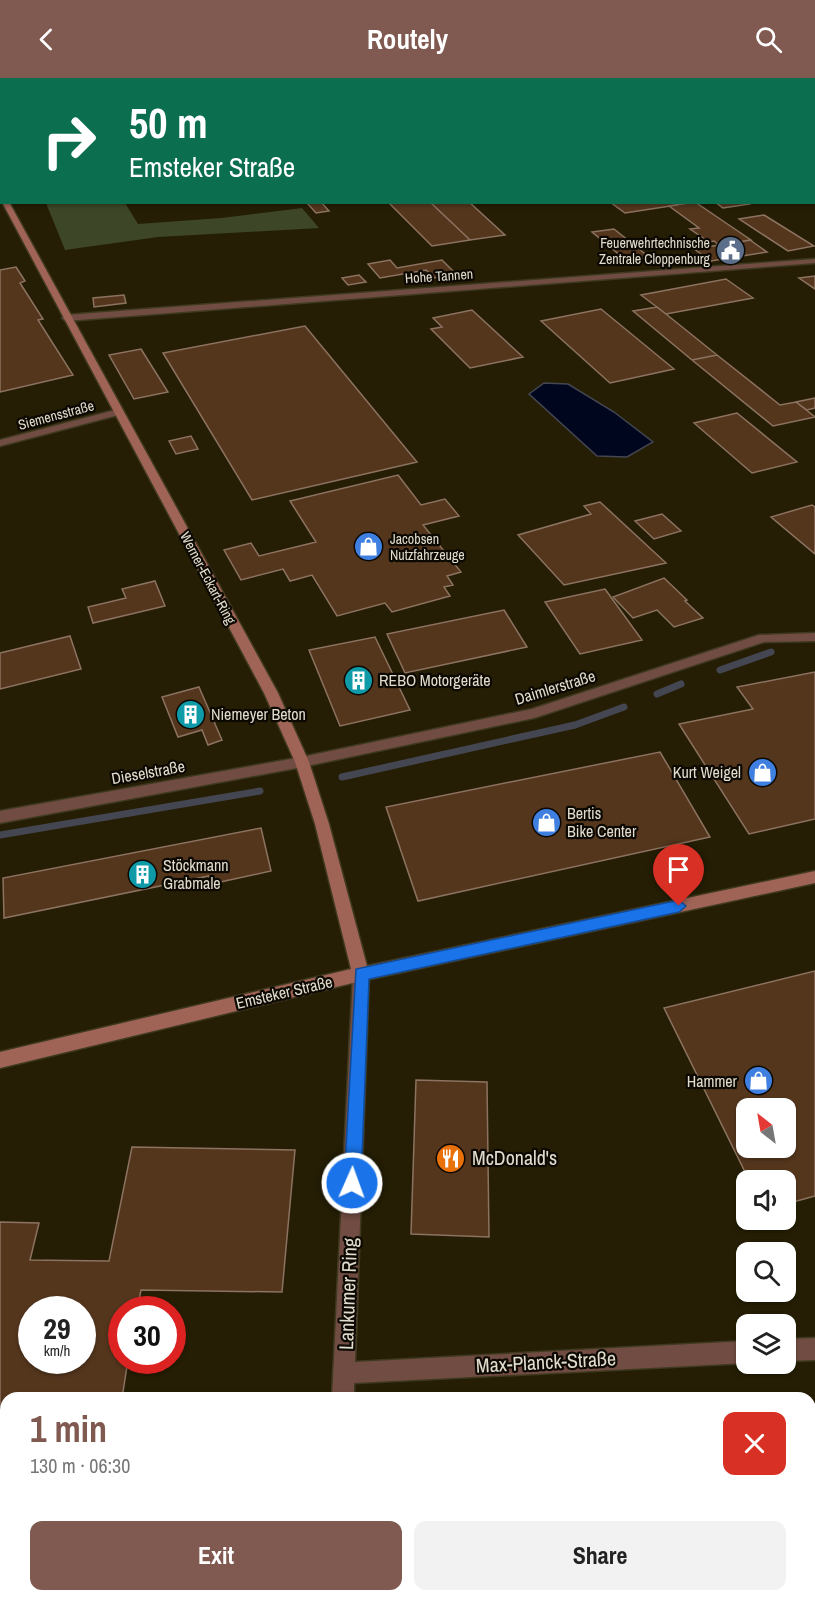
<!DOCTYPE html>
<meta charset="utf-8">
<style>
body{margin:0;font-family:"Archivo Narrow",sans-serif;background:#f2f2f2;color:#222;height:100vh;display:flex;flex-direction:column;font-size:22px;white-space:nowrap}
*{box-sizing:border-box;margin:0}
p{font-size:20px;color:#767676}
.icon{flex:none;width:33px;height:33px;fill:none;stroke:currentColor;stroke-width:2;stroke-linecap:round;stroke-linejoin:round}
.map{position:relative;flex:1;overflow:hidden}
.details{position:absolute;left:0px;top:1314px;width:816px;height:210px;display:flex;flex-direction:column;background:#fff;border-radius:18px 18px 0 0;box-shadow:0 2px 4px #0004}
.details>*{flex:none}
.banner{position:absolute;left:0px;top:0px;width:816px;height:126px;box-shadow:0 2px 4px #0004;background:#0b6e4f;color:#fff;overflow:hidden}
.needle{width:39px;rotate:329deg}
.fabs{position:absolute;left:736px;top:1020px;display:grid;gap:12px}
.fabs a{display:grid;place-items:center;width:60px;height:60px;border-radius:12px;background:#fff;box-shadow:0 2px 4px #0004;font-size:30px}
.speed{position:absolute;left:18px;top:1218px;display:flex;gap:12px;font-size:30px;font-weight:700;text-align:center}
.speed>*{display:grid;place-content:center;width:78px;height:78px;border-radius:50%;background:#fff;box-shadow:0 2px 4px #0004;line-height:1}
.speed small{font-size:15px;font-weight:400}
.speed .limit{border:9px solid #d22;background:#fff;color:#111}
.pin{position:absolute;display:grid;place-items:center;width:51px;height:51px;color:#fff;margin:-62px -26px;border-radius:50% 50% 50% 0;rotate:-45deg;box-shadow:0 0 6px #0007}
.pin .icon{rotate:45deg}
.me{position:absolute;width:66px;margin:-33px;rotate:2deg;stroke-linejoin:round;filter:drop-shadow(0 0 4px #0008)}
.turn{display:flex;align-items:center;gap:21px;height:126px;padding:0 30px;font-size:27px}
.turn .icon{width:78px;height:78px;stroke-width:2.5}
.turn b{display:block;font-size:42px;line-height:51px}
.round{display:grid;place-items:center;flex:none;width:63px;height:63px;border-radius:12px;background:#f2f2f2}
.headline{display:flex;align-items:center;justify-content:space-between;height:102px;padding:0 30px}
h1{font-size:36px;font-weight:700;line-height:45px;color:#805a51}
.primary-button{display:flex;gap:12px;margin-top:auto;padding:12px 30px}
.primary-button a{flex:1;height:69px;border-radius:12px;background:#805a51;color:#fff;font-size:24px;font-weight:700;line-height:69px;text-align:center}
.primary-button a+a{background:#f2f2f2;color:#222}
header{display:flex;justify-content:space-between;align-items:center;height:78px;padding:0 30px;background:#805a51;color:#fff;font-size:27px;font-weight:700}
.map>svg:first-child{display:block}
.green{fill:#3d4626}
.water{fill:#00061d;stroke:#444652;stroke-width:1.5}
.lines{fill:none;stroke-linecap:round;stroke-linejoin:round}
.stream{stroke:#444652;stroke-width:7}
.building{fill:#54361d;stroke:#8c7260;stroke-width:1.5;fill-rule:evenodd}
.street-casing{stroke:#3f3920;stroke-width:3}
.secondary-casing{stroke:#3f3920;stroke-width:3}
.street{fill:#714c42;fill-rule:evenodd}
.secondary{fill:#9f6455;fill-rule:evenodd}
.route{fill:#1a73e8;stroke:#114b97;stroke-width:1.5}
.labels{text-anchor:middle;stroke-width:4.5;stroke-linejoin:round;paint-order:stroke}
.far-poi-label{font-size:14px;fill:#e1dccd;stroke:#0c0802;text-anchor:end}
.far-street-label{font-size:14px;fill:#e1dccd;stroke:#0c0802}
.poi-label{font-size:16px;fill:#e1dccd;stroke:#0c0802;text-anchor:start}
.street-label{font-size:16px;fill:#e1dccd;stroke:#0c0802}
.near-poi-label{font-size:20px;fill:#e1dccd;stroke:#0c0802;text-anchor:start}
.near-street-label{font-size:20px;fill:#e1dccd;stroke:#0c0802}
</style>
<header><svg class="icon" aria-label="back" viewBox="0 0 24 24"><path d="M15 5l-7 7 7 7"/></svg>Routely<svg class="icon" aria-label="search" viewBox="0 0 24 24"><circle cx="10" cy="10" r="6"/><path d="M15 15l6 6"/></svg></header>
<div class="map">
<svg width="815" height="1524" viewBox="0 0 815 1524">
<rect width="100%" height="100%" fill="#251e04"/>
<path class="green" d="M46,125H125L138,146L221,140L302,130L319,150L158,159L65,172Z"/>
<path class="water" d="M544,305L568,306L614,334L653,364L627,379L597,378L529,316Z"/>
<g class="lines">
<path class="stream" d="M720,592L771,574
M657,616L681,606
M342,699L575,647L624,629
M0,757L260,713"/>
</g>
<path class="building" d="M377,0L379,2H291L354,0Z
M321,124L329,133L316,135L307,125Z
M388,124H430L470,162L432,168Z
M430,124H469L505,157L470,162Z
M610,124H673L677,127L625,135Z
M695,124L751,162L719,167L714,163L709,164L690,151L699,150L669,128Z
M715,124H749L750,126L723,130Z
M764,137L814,168L788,173L739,141Z
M614,151L649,179L627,183L592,154Z
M750,162L767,174L711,183L694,171Z
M390,182L397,190L442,182L456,196L434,200L426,192L380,200L368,186Z
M16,189L25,203L20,205L43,241L38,242L73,297L0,314V192Z
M359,197L366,204L348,207L342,200Z
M815,198V211L799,200Z
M726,201L753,220L666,236L641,217Z
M124,217L126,225L94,229L93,220Z
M657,229L666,236L717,277L692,282L633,233Z
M601,231L674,291L610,305L541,243Z
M472,232L523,279L470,290L431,251L442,249L433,240Z
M305,248L417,384L252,422L163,275Z
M141,271L168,314L134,321L109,277Z
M717,277L780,327L796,324L815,339L773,348L692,282Z
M815,320V330L807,332L796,324Z
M737,335L797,384L752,395L694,345Z
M191,358L198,371L176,376L169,363Z
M398,397L421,427L445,421L459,438L423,447L461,494L447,498L453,507L444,509L450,518L392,534L385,525L337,538L312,497L290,503L283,491L241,502L224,472L251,465L259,478L316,464L290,423Z
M600,424L666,485L564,507L518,457L591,436L584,428Z
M812,427L815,429V476L771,439Z
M662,436L681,453L654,461L635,443Z
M664,500L687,522L685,523L703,540L674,549L657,532L633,540L613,519Z
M155,503L165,528L93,545L88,529L126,520L122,511Z
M605,511L642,562L580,576L545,524Z
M504,532L527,569L405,595L387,556Z
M70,558L81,591L0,611V575Z
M375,559L410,632L340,648L309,572Z
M815,594V741L749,756L679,646L753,631L737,609Z
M199,609L222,662L208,667L202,652L178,659L162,619Z
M660,674L710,759L418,823L386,729Z
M261,750L271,793L211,806L209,798L4,840L3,800Z
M815,893V1118L786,1126V1102H749L664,930ZM747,1030H786V1070H747Z
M416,1002L487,1004L489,1159L411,1156Z
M132,1069L295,1072L282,1214L141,1212L137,1232H122V1282H128L122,1320H6V1437H0V1144L39,1145L30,1182L109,1183ZM32,1232H82V1282H32Z"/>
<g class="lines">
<defs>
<path id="street" d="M815,181V185L66,243L62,240L66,237Z
M119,331L122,332V336L0,368V362Z
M815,555V563L764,564L534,640L302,689L0,745V733L302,679L532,631L759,557Z
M361,889L367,891L369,896L355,1284L747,1263V1285L354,1305V1320H332L353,896L355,891Z
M815,1260V1282L786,1283V1261Z
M316,1518H340V1524H316Z"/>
<path id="secondary" d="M55,0H118L44,2Z
M0,1L3,2L2,5H0Z
M2,124H9L278,615L309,684L329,746L367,888L815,793V805L361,903L0,990V974L351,891L315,746L295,684L264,615Z"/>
</defs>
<use href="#street" class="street-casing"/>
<use href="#secondary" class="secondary-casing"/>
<use href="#street" class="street"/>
<use href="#secondary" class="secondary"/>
</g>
<path class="route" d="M679,822L686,828L679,834L369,901L361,1105L359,1111L352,1113L346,1111L344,1105L356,891Z"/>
<defs>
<symbol id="civic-disc" viewBox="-11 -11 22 22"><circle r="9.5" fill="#5c6f8a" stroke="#0c0802"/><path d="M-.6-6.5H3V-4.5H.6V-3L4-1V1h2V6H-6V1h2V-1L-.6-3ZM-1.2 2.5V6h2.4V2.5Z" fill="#fff"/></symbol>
<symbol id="shop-disc" viewBox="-11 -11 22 22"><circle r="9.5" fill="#3f7fe0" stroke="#0c0802"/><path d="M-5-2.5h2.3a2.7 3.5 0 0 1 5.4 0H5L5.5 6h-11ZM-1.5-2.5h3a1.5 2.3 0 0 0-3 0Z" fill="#fff"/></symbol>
<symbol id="building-disc" viewBox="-11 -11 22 22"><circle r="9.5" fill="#0f9aa8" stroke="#0c0802"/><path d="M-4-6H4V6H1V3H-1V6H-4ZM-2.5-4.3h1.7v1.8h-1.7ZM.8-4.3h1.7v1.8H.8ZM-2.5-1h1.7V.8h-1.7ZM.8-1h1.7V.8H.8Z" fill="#fff"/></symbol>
<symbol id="restaurant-disc" viewBox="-11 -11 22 22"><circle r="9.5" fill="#e8710a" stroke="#0c0802"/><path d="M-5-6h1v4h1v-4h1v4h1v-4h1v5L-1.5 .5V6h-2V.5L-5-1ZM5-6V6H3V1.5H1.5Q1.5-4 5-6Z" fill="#fff"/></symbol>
</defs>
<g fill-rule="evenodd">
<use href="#civic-disc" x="714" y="156" width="33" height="33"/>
<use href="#shop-disc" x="352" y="452" width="33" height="33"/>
<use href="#building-disc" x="342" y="586" width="33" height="33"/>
<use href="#building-disc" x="174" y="620" width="33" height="33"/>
<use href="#shop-disc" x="746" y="678" width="33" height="33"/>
<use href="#shop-disc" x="530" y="728" width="33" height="33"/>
<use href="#building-disc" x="126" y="780" width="33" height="33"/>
<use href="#shop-disc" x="742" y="986" width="33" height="33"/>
<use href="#restaurant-disc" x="434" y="1064" width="33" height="33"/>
</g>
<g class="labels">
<g class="far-poi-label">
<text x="710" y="170">Feuerwehrtechnische<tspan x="710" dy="16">Zentrale Cloppenburg</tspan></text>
<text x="390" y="466" text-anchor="start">Jacobsen<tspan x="390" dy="16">Nutzfahrzeuge</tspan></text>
</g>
<g class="far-street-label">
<text transform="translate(439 198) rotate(-4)" y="5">Hohe Tannen</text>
<text transform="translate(56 337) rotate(-15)" y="5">Siemensstraße</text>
<text transform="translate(208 500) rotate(62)" y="5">Werner-Eckart-Ring</text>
</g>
<g class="poi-label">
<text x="379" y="608">REBO Motorgeräte</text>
<text x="211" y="642">Niemeyer Beton</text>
<text x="741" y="700" text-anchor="end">Kurt Weigel</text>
<text x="567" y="741">Bertis<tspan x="567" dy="18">Bike Center</tspan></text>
<text x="163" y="793">Stöckmann<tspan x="163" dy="18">Grabmale</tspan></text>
<text x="737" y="1009" text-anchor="end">Hammer</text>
</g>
<g class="street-label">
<text transform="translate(555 609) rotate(-17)" y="6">Daimlerstraße</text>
<text transform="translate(148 694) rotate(-10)" y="6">Dieselstraße</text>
<text transform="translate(284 914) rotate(-13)" y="6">Emsteker Straße</text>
</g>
<g class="near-poi-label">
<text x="472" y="1087">McDonald's</text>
</g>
<g class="near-street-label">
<text transform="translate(348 1216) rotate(-88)" y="7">Lankumer Ring</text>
<text transform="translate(546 1284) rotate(-3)" y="7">Max-Planck-Straße</text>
</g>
</g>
</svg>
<div class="fabs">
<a><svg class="needle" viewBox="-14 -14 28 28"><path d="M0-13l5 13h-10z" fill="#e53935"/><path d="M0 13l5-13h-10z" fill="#767676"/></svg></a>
<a><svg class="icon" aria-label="sound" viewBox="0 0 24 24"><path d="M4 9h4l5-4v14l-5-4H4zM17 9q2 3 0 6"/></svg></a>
<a><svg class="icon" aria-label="search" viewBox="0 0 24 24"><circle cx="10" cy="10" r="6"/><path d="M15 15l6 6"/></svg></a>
<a><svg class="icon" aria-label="layers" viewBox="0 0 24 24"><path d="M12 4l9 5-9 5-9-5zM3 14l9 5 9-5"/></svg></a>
</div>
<div class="speed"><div>29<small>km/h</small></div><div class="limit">30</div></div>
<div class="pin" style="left:679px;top:828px;background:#d93025"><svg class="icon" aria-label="arrive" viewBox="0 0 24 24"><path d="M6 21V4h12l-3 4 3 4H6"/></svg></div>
<svg class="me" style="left:352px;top:1105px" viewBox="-20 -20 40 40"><circle r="17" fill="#1a73e8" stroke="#fff" stroke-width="3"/><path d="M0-11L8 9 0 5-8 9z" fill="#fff"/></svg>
<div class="banner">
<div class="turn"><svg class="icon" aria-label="right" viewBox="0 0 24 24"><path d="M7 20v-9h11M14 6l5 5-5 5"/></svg><div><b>50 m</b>Emsteker Straße</div></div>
</div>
<section class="details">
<div class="headline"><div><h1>1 min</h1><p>130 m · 06:30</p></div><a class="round" style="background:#d93025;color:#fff"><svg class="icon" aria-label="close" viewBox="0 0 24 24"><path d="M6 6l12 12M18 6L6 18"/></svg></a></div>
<div class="primary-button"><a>Exit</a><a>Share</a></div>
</section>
</div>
